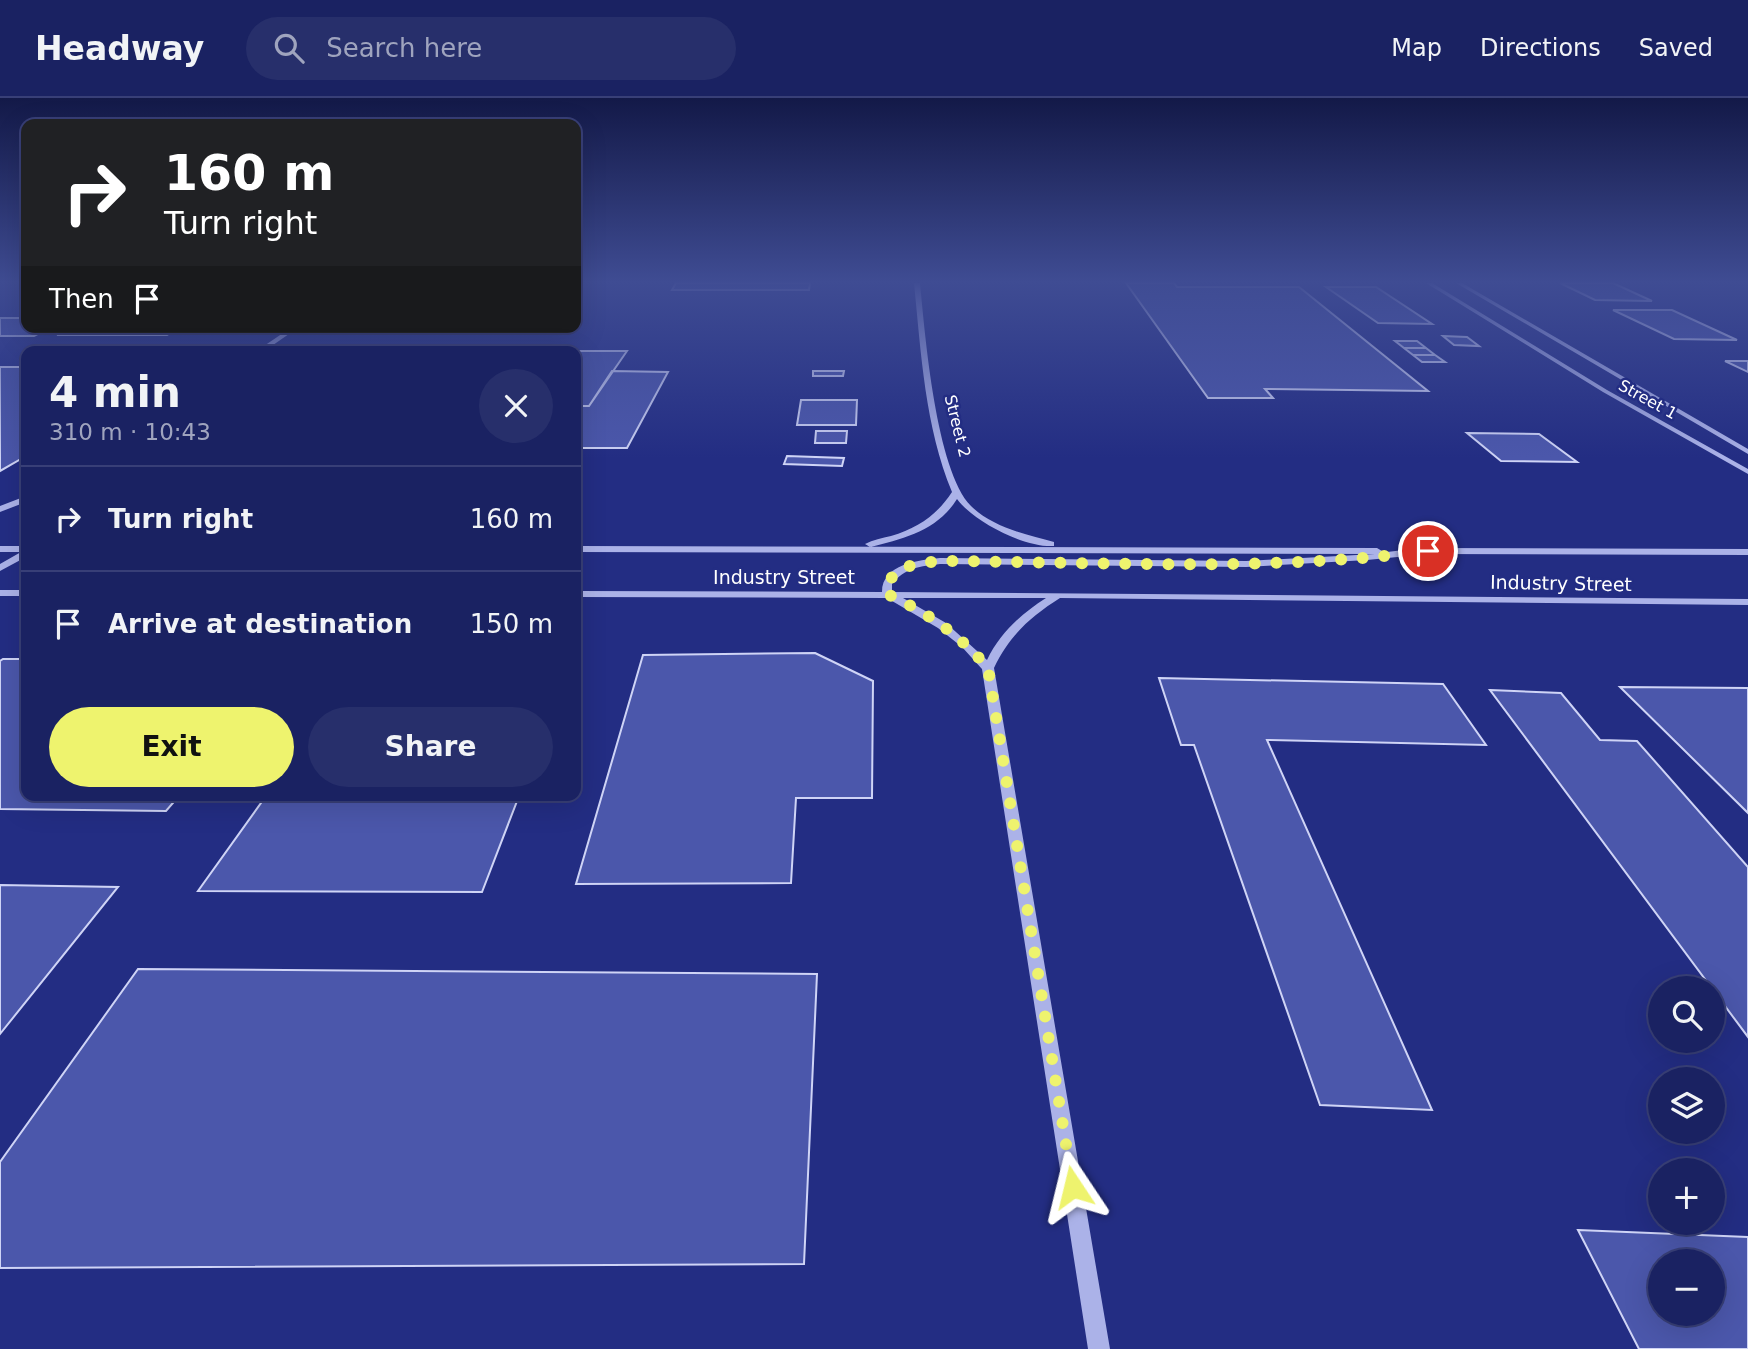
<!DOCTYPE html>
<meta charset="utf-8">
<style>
body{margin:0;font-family:"DejaVu Sans",sans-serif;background:#272f6b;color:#f1f3f6;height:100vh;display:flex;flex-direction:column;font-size:26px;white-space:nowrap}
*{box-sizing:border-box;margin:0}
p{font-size:23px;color:#9fa4be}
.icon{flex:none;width:38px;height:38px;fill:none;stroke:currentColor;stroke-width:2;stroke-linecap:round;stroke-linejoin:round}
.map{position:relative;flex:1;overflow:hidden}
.drawer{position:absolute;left:21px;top:248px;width:560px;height:455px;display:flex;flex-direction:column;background:#1a2262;border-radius:14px;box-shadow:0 7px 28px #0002,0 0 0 2px #383f77}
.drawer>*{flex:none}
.hud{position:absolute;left:21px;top:21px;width:560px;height:214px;border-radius:14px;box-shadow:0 7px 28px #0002,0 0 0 2px #383f77;background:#202124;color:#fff;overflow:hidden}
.controls{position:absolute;left:1648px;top:878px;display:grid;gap:14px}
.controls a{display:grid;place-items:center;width:77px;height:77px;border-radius:50%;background:#1a2262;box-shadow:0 7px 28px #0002,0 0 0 2px #383f77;font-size:35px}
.pin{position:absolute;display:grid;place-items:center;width:60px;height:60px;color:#fff;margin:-30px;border:4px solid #fff;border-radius:50%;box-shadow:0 2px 7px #0007}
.me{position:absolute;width:77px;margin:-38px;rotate:350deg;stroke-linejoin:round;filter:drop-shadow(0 0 5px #0008)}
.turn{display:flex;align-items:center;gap:24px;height:147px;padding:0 28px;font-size:32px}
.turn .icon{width:91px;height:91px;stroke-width:2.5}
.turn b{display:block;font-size:49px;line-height:60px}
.then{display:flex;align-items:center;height:66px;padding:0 28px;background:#0003;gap:14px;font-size:26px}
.round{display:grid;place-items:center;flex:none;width:74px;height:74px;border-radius:37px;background:#272f6b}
.summary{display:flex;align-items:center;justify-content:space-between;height:119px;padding:0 28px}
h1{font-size:42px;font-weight:700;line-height:52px}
.button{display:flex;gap:14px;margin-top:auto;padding:14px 28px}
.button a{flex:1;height:80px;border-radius:42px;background:#eef36e;color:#111;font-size:28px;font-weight:700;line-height:80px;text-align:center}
.button a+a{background:#272f6b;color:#f1f3f6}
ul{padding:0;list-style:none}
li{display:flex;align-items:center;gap:21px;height:105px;padding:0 28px;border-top:2px solid #383f77}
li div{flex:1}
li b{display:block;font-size:26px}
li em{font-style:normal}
header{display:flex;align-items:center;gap:42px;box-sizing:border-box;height:98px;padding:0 35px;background:#1a2262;border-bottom:2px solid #383f77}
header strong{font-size:33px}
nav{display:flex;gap:38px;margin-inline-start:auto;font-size:24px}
.search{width:490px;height:63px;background:#272f6b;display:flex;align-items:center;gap:18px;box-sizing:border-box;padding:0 24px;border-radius:38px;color:#9fa4be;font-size:26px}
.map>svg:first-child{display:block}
.building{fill:#4b57ab;stroke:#cfd4f6;stroke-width:2;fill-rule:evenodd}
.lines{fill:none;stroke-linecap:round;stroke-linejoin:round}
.minor{fill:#abb2e8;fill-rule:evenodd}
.route{stroke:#eef36e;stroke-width:12;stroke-dasharray:0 21.6}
.labels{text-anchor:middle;stroke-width:5;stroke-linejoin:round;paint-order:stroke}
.far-street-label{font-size:16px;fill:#fff;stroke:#232d83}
.street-label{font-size:19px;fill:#fff;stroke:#232d83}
</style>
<header>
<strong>Headway</strong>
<div class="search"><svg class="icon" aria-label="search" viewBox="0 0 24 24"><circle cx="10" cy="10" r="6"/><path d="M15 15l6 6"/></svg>Search here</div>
<nav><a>Map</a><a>Directions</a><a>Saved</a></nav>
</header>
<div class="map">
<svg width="1748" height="1251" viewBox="0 0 1748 1251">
<rect width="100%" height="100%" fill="#232d83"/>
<path class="building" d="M676,185H810L809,192H672Z
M1126,185H1174L1177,189H1299L1428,293L1265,291L1273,300H1208Z
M1560,185H1613L1652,203L1595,202Z
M1326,189H1376L1432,226L1378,225Z
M1613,212H1672L1737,242L1674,241Z
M0,220H26V229H51L34,238H0Z
M73,229H180L167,237H57Z
M1443,238L1467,239L1479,248L1454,247Z
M1395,243H1417L1426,250H1404Z
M1404,250H1426L1435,257H1413Z
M627,253L589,308H576V253Z
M1413,257H1435L1445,264H1422Z
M1725,263H1748V274Z
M0,269H26V358L0,373Z
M612,273L668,274L627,350H576V308H589Z
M813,273H844L843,278H813Z
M801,302H857L856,327H797Z
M816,333H847L846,345H815Z
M1467,335L1539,336L1577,364L1501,363Z
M787,358L844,360L842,368L784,366Z
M815,555L873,583L872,700H796L791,785L576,786L643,557Z
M3,561H26V698H179L166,713L0,711V563Z
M1159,580L1443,586L1486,647L1267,642L1432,1012L1320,1007L1194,647H1181Z
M1620,589L1748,590V715Z
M1490,592L1561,595L1600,642L1637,643L1748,769V939Z
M266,698H519L482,794L198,793Z
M0,787L118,789L0,936Z
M138,871L817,876L804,1166L0,1170V1064Z
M1578,1132L1748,1139V1251H1639ZM1661,1164H1713V1216H1661Z"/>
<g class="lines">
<path class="minor" d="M914,185H920C925,237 936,372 971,408C992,429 1027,437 1054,444V448C1025,450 974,424 957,401C938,432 904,441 870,449L865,446C873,442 882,440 891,438C918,430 937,417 952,394C925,329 921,255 914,185Z
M1426,185H1432L1607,292L1748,371V376L1603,294Z
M1456,185H1462L1748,351V356Z
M292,229H299L263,254H255Z
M26,398V404L0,414V408Z
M0,448H26V459L0,473V466L21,454H0Z
M576,448L1377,450L1382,453L1379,455L1420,450L1748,451V457L1428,456L1367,462L1246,469L940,466C921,468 904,470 892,486V494L1748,501V507L1060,500C1030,519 1009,538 994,570L1110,1251H1088L982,571L962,549L938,530L887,500L576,499V493L882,494C882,466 919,462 940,460L1246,463L1375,456L576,454ZM903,500H1046C1021,516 1000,535 987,562L946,525Z
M0,492H26V498H0Z"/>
</g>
<linearGradient id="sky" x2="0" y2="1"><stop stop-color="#131948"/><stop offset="0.51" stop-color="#3f4c93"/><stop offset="1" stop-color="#3f4c93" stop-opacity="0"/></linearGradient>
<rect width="1748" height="360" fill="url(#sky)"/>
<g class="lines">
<path class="route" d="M1073,1089L988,570C959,536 928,515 887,496C887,467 917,466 940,463C1102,464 1267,474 1428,453"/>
</g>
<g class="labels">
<g class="far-street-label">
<text transform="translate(1648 301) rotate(29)" y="6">Street 1</text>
<text transform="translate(958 328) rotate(76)" y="6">Street 2</text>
</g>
<g class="street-label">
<text x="784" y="486">Industry Street</text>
<text transform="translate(1561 485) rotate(1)" y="7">Industry Street</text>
</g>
</g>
</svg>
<div class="controls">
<a><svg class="icon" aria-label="search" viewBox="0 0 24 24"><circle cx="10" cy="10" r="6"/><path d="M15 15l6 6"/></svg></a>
<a><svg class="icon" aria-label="layers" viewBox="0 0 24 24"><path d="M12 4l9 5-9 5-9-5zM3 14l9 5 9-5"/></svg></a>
<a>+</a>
<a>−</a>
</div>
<div class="pin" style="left:1428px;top:453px;background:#d93025"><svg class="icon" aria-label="arrive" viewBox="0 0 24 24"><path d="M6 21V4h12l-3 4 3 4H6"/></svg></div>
<svg class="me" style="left:1073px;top:1089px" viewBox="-20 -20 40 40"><path d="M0-17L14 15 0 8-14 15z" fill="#eef36e" stroke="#fff" stroke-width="4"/></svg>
<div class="hud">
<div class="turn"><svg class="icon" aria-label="right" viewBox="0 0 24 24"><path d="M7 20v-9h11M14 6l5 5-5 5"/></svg><div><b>160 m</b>Turn right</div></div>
<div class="then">Then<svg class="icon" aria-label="arrive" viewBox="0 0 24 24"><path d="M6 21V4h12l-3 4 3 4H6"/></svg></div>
</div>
<section class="drawer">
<div class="summary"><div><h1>4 min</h1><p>310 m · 10:43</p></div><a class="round"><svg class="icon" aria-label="close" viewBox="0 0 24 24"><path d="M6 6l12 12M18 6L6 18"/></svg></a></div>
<ul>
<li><svg class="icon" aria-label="right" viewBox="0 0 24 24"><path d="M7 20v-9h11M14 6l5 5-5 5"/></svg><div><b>Turn right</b></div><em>160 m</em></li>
<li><svg class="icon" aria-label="arrive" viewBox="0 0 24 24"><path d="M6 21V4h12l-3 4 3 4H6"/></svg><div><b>Arrive at destination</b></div><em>150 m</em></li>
</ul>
<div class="button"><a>Exit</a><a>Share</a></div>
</section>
</div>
